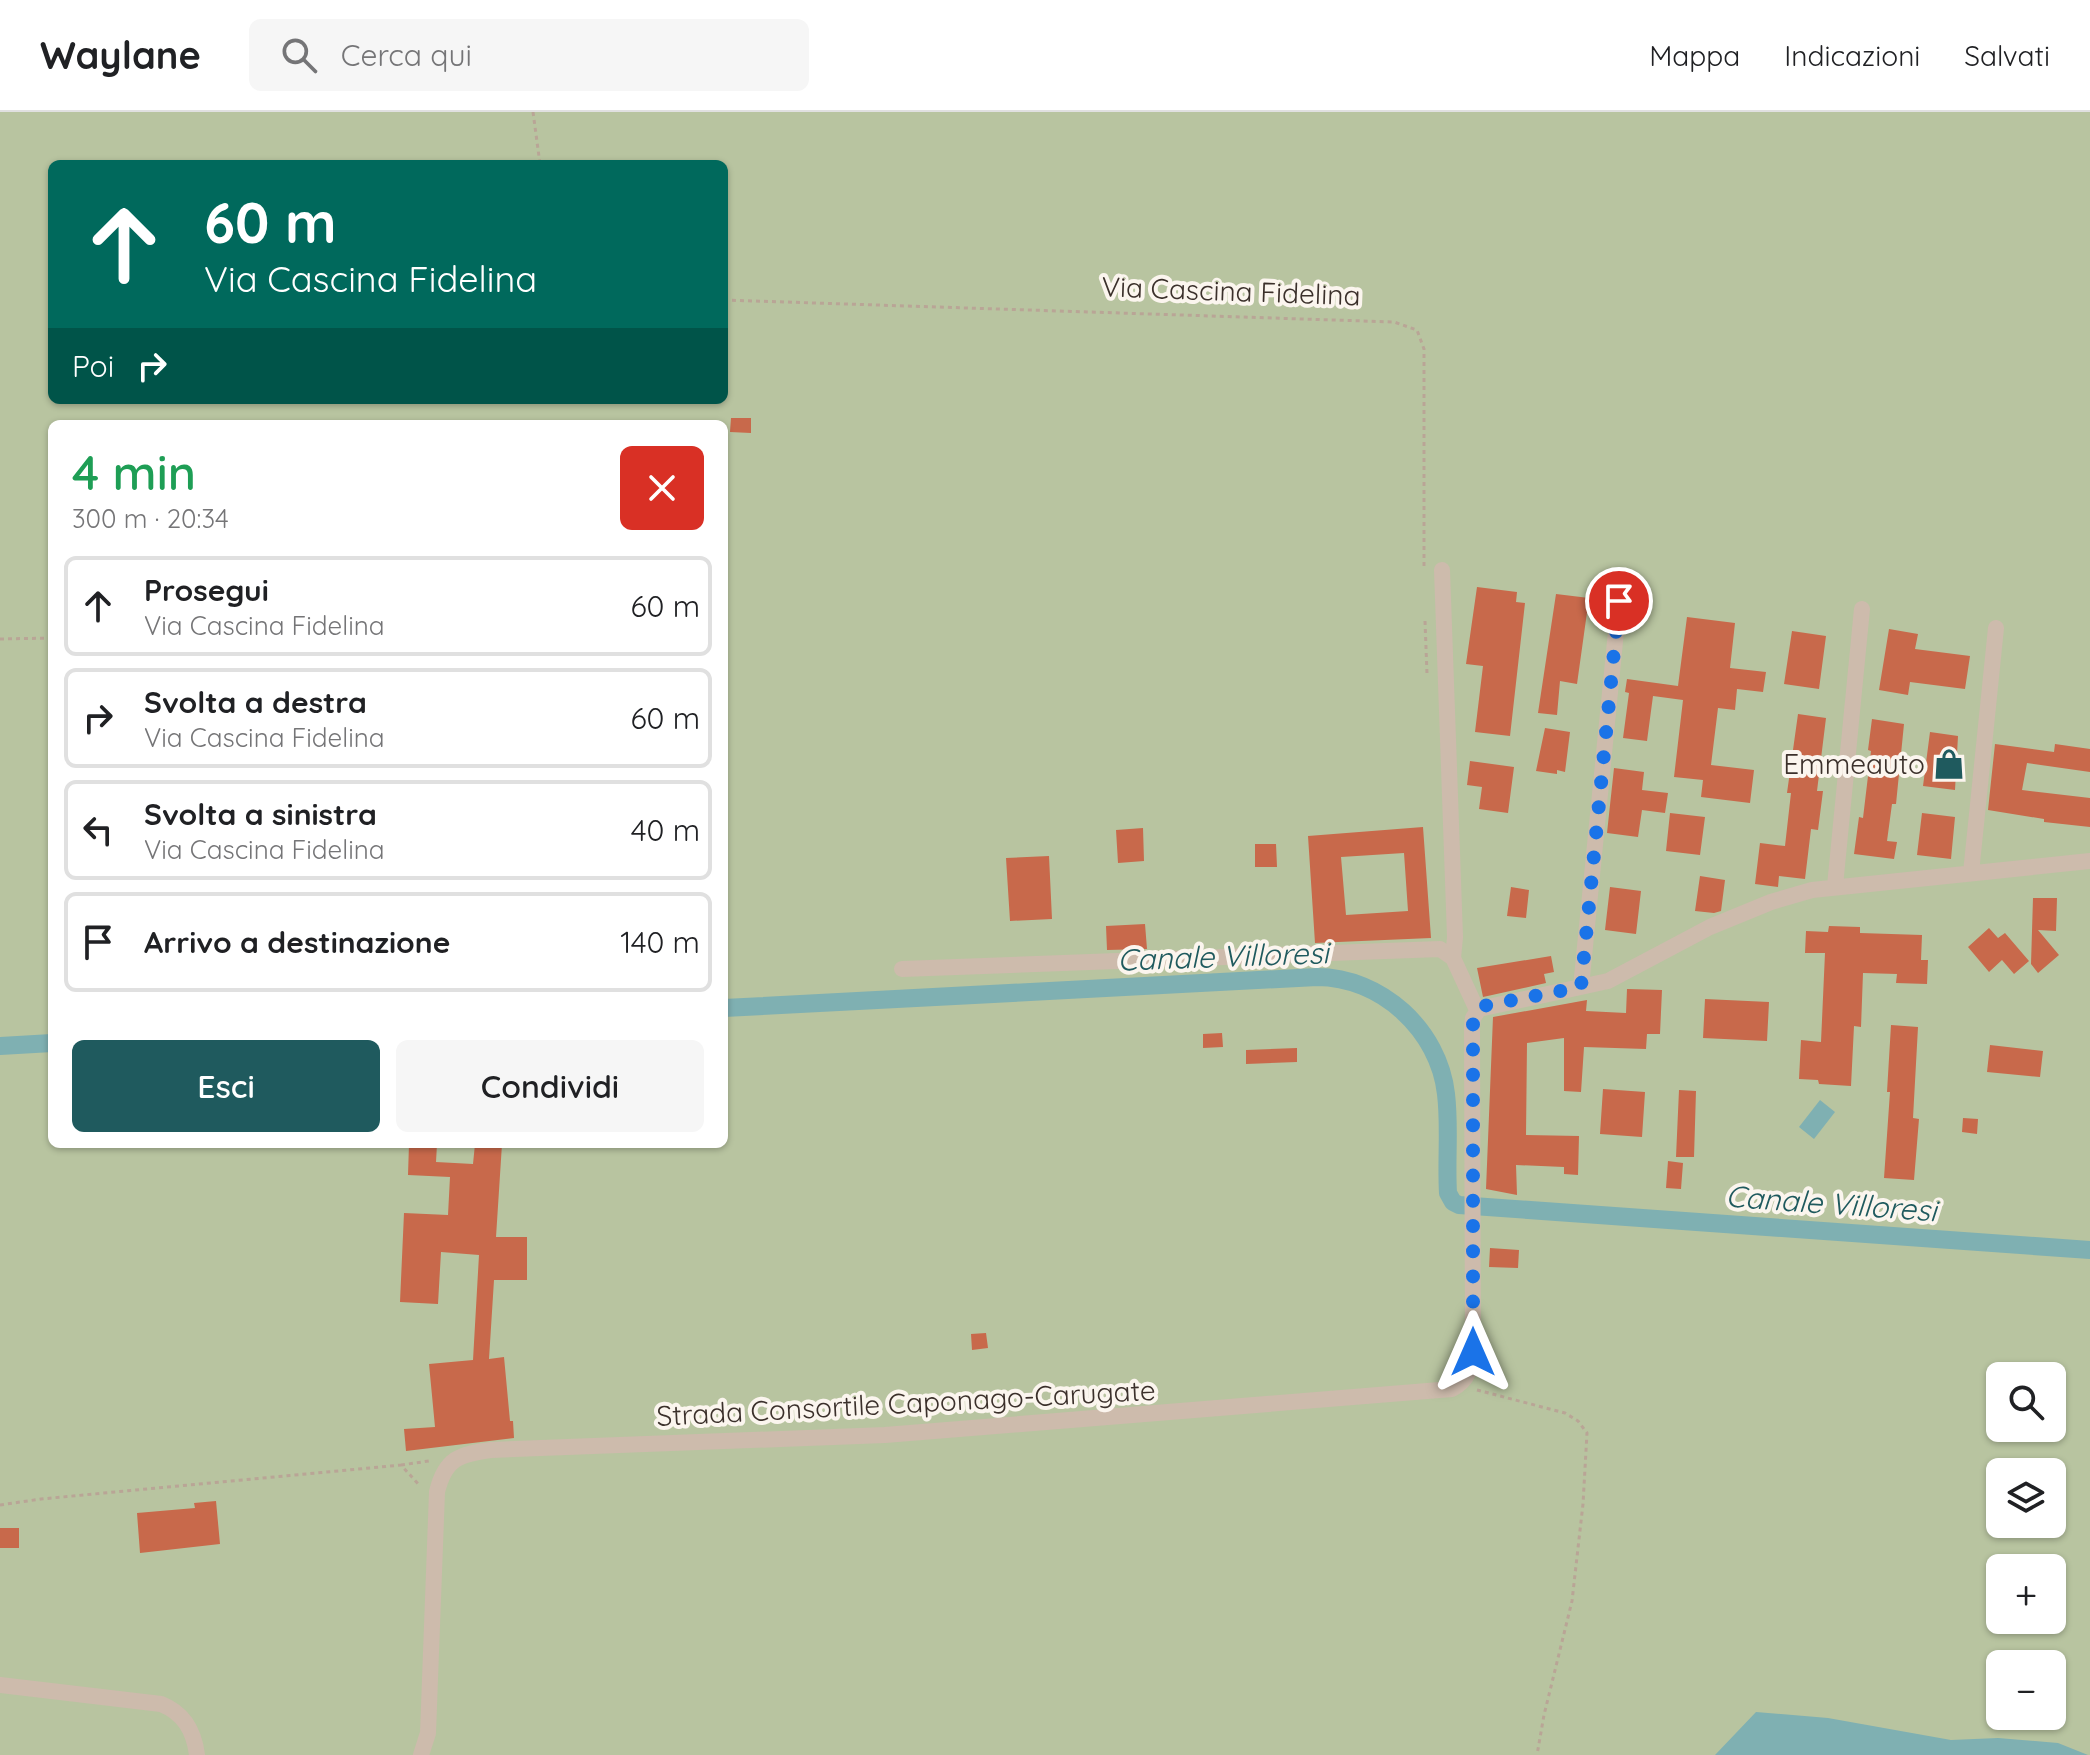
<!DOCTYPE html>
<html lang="it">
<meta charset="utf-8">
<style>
body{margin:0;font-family:Quicksand,sans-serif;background:#f6f6f6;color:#202124;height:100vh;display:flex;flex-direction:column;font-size:30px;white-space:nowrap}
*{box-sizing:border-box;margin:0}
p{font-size:26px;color:#757577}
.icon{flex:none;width:44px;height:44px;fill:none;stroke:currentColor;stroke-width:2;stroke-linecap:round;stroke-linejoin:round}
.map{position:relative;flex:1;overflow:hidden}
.side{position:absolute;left:48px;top:308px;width:680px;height:728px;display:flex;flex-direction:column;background:#fff;border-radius:12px;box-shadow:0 2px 6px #0004}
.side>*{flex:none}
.guide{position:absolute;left:48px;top:48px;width:680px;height:244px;border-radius:12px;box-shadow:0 2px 6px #0004;background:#00695c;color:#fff;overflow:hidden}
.fabs{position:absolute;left:1986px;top:1250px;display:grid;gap:16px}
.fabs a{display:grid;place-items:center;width:80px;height:80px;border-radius:12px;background:#fff;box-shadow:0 2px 6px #0004;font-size:40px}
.pin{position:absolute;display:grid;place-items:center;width:68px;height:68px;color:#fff;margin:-34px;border:4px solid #fff;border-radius:50%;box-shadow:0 2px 8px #0007}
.me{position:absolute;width:88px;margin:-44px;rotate:0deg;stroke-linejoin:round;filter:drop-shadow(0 0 6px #0008)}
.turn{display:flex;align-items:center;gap:28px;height:168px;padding:0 24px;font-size:36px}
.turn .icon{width:104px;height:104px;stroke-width:2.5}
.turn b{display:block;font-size:56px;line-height:68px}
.then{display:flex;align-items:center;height:76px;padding:0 24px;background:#0003;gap:16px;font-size:30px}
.round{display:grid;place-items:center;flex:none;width:84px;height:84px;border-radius:12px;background:#f6f6f6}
.summary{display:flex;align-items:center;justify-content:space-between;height:136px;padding:0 24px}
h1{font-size:48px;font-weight:600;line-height:60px;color:#1e9e55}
.cta{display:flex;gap:16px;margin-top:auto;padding:16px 24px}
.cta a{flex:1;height:92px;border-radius:12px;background:#1f5a5e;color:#fff;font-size:32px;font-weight:600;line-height:92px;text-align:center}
.cta a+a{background:#f6f6f6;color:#202124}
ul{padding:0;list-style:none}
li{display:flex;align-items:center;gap:24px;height:100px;margin:0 16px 12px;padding:0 8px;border:4px solid #e0e0e0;border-radius:12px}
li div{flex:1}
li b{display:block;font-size:30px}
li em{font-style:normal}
header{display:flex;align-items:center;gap:48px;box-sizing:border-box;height:112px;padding:0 40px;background:#fff;border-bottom:2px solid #e0e0e0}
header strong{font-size:38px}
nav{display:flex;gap:44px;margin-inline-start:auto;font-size:28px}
.search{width:560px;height:72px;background:#f6f6f6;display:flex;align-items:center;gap:20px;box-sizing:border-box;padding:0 28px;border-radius:12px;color:#757577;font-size:30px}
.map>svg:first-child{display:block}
.green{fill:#b8c4a0;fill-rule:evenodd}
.water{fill:#7fb0b2}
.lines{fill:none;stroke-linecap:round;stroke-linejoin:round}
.canal{stroke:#7fb0b2;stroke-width:18}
.building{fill:#c8694b;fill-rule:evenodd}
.path{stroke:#b9a596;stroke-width:3;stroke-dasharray:4 4;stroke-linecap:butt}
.street{stroke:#cdbbac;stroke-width:16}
.route{stroke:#1a73e8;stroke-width:14;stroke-dasharray:0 25.2}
.labels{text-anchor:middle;stroke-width:8;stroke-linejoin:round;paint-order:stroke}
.street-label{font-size:28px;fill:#3b302b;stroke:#fbf5ee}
.poi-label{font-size:28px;fill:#3b302b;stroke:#fbf5ee;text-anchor:end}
.water-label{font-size:30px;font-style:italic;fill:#1f5a5e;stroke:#fbf5ee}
</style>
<header>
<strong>Waylane</strong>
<div class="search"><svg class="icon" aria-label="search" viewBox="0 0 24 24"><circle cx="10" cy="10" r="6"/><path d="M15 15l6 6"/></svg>Cerca qui</div>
<nav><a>Mappa</a><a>Indicazioni</a><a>Salvati</a></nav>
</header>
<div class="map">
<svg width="2090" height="1643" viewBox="0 0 2090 1643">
<rect width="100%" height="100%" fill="#f4ebe1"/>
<path class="green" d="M0,0H2090V1643H0ZM52,52H724V288H52ZM52,312H724V1032H52ZM2000,1264H2052V1316H2000ZM2000,1360H2052V1412H2000ZM2000,1456H2052V1508H2000ZM2000,1552H2052V1604H2000Z"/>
<path class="water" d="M1820,988L1835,1000L1814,1027L1799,1015Z
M1756,1600L1828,1606L1951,1628L1998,1626L2058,1631L2088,1643H1715Z"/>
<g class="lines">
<path class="canal" d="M724,896L1317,865C1381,865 1439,918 1446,982C1450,1015 1446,1048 1448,1081L1453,1090L1459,1093L2090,1138
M0,934L52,931"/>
</g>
<path class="building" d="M731,306H751V321L730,320Z
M1477,475L1517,480L1516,490L1525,491L1510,624L1475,620L1483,554L1466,552Z
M1556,482L1589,486L1577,572L1560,569L1557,603L1538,601Z
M1687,505L1735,511L1730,556L1766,560L1763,580L1737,577L1735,598L1718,596L1711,653L1754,658L1750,691L1701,685L1703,668L1674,665L1683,588L1653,584L1647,629L1623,626L1629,581L1625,580L1627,567L1678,574Z
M1889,517L1918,522L1915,537L1970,544L1965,577L1910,570L1908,583L1879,578Z
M1792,519L1826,524L1819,577L1784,572Z
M1798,602L1826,606L1817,679H1823L1818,718L1811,717L1805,767L1779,764L1778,775L1755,772L1760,731L1785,734L1791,681H1787Z
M1872,607L1904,612L1896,692H1892L1887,729L1897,730L1894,747L1854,742L1859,705L1863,706L1871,639L1868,638Z
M1545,616L1570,620L1565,660L1557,658V662L1536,659Z
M1930,620L1958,624L1955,678L1923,674Z
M1995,632L2054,640L2055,632L2090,637V660L2027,651L2022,678L2090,686V715L2044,710V707L1988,698Z
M1470,649L1514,655L1508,701L1479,697L1482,675L1467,673Z
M1614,656L1644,660L1642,678L1668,681L1665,701L1642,698L1638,725L1607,721Z
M1670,701L1705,705L1700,743L1666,739Z
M1922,701L1955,705L1951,747L1917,743Z
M1423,715L1431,826L1315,831L1308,724ZM1404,741L1408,799L1346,803L1341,745Z
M1143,716L1144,749L1118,751L1116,718Z
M1255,732H1276L1277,755H1255Z
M1049,744L1052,807L1010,809L1006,746Z
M1700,764L1725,768L1721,799L1714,801L1695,799Z
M1511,775L1529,778L1526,806L1507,804Z
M1610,775L1641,779L1636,822L1605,818Z
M2033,786H2057L2056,819L2038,818L2059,843L2038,861L2031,852Z
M1145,812L1147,837L1107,838L1106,814Z
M1829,814L1860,815V821L1922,823L1921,848H1928L1927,872L1896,871L1897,862L1863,861L1861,915L1854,914L1851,974L1819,972L1818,968L1799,967L1801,928L1821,930L1825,841H1805L1806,819L1828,820Z
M1989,816L1998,826L2005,821L2029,849L2014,862L2002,848L1989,860L1968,835Z
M1551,844L1554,860L1544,862L1546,871L1483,885L1477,856Z
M1627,877L1662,878L1660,922H1647L1646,937L1584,935L1581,980L1564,979V926L1527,931L1526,1023L1579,1024L1578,1063L1564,1062V1055L1516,1053L1517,1083L1486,1077L1493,905L1587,888L1586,899L1626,901Z
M1705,887L1769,890L1767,929L1703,926Z
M1891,913L1918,915L1913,1006L1919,1007L1914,1068L1884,1066L1890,980H1887Z
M1222,921L1223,935L1203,936V922Z
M1990,933L2043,939L2040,965L1987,960Z
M1297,936V950L1246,952V938Z
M1603,977L1645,980L1642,1025L1600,1022Z
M1679,978L1696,979L1694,1045H1676Z
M1963,1006L1978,1007L1977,1022L1962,1020Z
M409,1032H437L436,1050L473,1052L475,1032H502L496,1125H527V1168H494L489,1247L504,1245L510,1309H513L514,1326L406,1339L404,1317L435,1315L429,1252L473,1248L479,1143L441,1140L438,1192L400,1190L404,1101L448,1103L450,1065L408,1063Z
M1668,1049L1683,1051L1681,1077L1666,1076Z
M1490,1136L1519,1138L1518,1156L1489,1155Z
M986,1221L988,1236L972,1238L971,1222Z
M216,1389L220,1432L140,1441L137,1401L195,1396L194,1391Z
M0,1416H19V1436H0Z"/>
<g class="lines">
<path class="path" d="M533,0L540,52
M724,188L1394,210L1417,218L1424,237V458
M1425,509L1427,562
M0,527L52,526
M1477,1278L1565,1301L1578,1309L1587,1321L1583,1392L1572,1489L1544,1603L1537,1643
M401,1353L429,1349
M0,1393L41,1387L401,1353L420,1374"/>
<path class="street" d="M1442,458L1455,825L1453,846
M1971,761L1996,516
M1835,774L1862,497
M902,857L1440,837L1453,846L1477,898
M1581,875L1619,489
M0,1573L161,1592C184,1601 194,1619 197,1643
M421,1643L428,1621L437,1380C445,1346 460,1342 491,1338L885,1323L1452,1277C1469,1268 1471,1256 1473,1237L1472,915L1473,906L1479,897L1608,869L1710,815L1771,790L1812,778L2090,749"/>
</g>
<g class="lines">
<path class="route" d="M1473,1240V906L1483,894L1581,875L1619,489"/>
</g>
<defs>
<symbol id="shop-bare" viewBox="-9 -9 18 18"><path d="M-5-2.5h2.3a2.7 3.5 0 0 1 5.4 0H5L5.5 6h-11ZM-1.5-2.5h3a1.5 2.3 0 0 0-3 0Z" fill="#1f5a5e" stroke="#fbf5ee" stroke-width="2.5" paint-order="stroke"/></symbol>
</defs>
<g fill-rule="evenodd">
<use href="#shop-bare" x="1927" y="630" width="44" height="44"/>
</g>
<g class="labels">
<g class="street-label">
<text transform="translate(1231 179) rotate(2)" y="10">Via Cascina Fidelina</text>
<text transform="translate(906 1291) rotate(-3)" y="10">Strada Consortile Caponago-Carugate</text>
</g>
<g class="poi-label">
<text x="1925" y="662">Emmeauto</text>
</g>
<g class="water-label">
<text transform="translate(1223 845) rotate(-2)" y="10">Canale Villoresi</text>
<text transform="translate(1831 1092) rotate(4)" y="10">Canale Villoresi</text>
</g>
</g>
</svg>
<div class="fabs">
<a><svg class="icon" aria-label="search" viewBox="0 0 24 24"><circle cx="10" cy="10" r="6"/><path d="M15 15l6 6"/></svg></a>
<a><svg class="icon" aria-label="layers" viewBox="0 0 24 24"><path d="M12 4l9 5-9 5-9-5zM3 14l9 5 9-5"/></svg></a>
<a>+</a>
<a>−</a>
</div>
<div class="pin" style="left:1619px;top:489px;background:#d93025"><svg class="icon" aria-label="arrive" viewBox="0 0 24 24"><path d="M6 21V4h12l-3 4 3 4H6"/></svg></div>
<svg class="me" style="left:1473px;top:1240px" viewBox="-20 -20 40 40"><path d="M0-17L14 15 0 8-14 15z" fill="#1a73e8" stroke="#fff" stroke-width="4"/></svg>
<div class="guide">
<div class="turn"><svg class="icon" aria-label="ahead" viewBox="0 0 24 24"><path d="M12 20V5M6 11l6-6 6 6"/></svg><div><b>60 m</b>Via Cascina Fidelina</div></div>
<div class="then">Poi<svg class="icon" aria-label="right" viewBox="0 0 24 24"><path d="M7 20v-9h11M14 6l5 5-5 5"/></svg></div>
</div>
<section class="side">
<div class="summary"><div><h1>4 min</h1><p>300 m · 20:34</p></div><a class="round" style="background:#d93025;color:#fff"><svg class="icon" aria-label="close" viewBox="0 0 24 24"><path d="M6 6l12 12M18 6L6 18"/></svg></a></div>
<ul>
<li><svg class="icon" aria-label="ahead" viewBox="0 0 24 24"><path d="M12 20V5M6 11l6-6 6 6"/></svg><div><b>Prosegui</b><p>Via Cascina Fidelina</p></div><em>60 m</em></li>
<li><svg class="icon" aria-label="right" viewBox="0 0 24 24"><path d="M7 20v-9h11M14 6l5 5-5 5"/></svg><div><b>Svolta a destra</b><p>Via Cascina Fidelina</p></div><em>60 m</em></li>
<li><svg class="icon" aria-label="left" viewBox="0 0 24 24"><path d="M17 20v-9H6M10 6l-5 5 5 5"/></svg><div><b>Svolta a sinistra</b><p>Via Cascina Fidelina</p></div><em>40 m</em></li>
<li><svg class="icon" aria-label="arrive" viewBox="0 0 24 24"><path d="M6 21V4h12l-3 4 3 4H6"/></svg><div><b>Arrivo a destinazione</b></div><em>140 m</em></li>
</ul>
<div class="cta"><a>Esci</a><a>Condividi</a></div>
</section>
</div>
